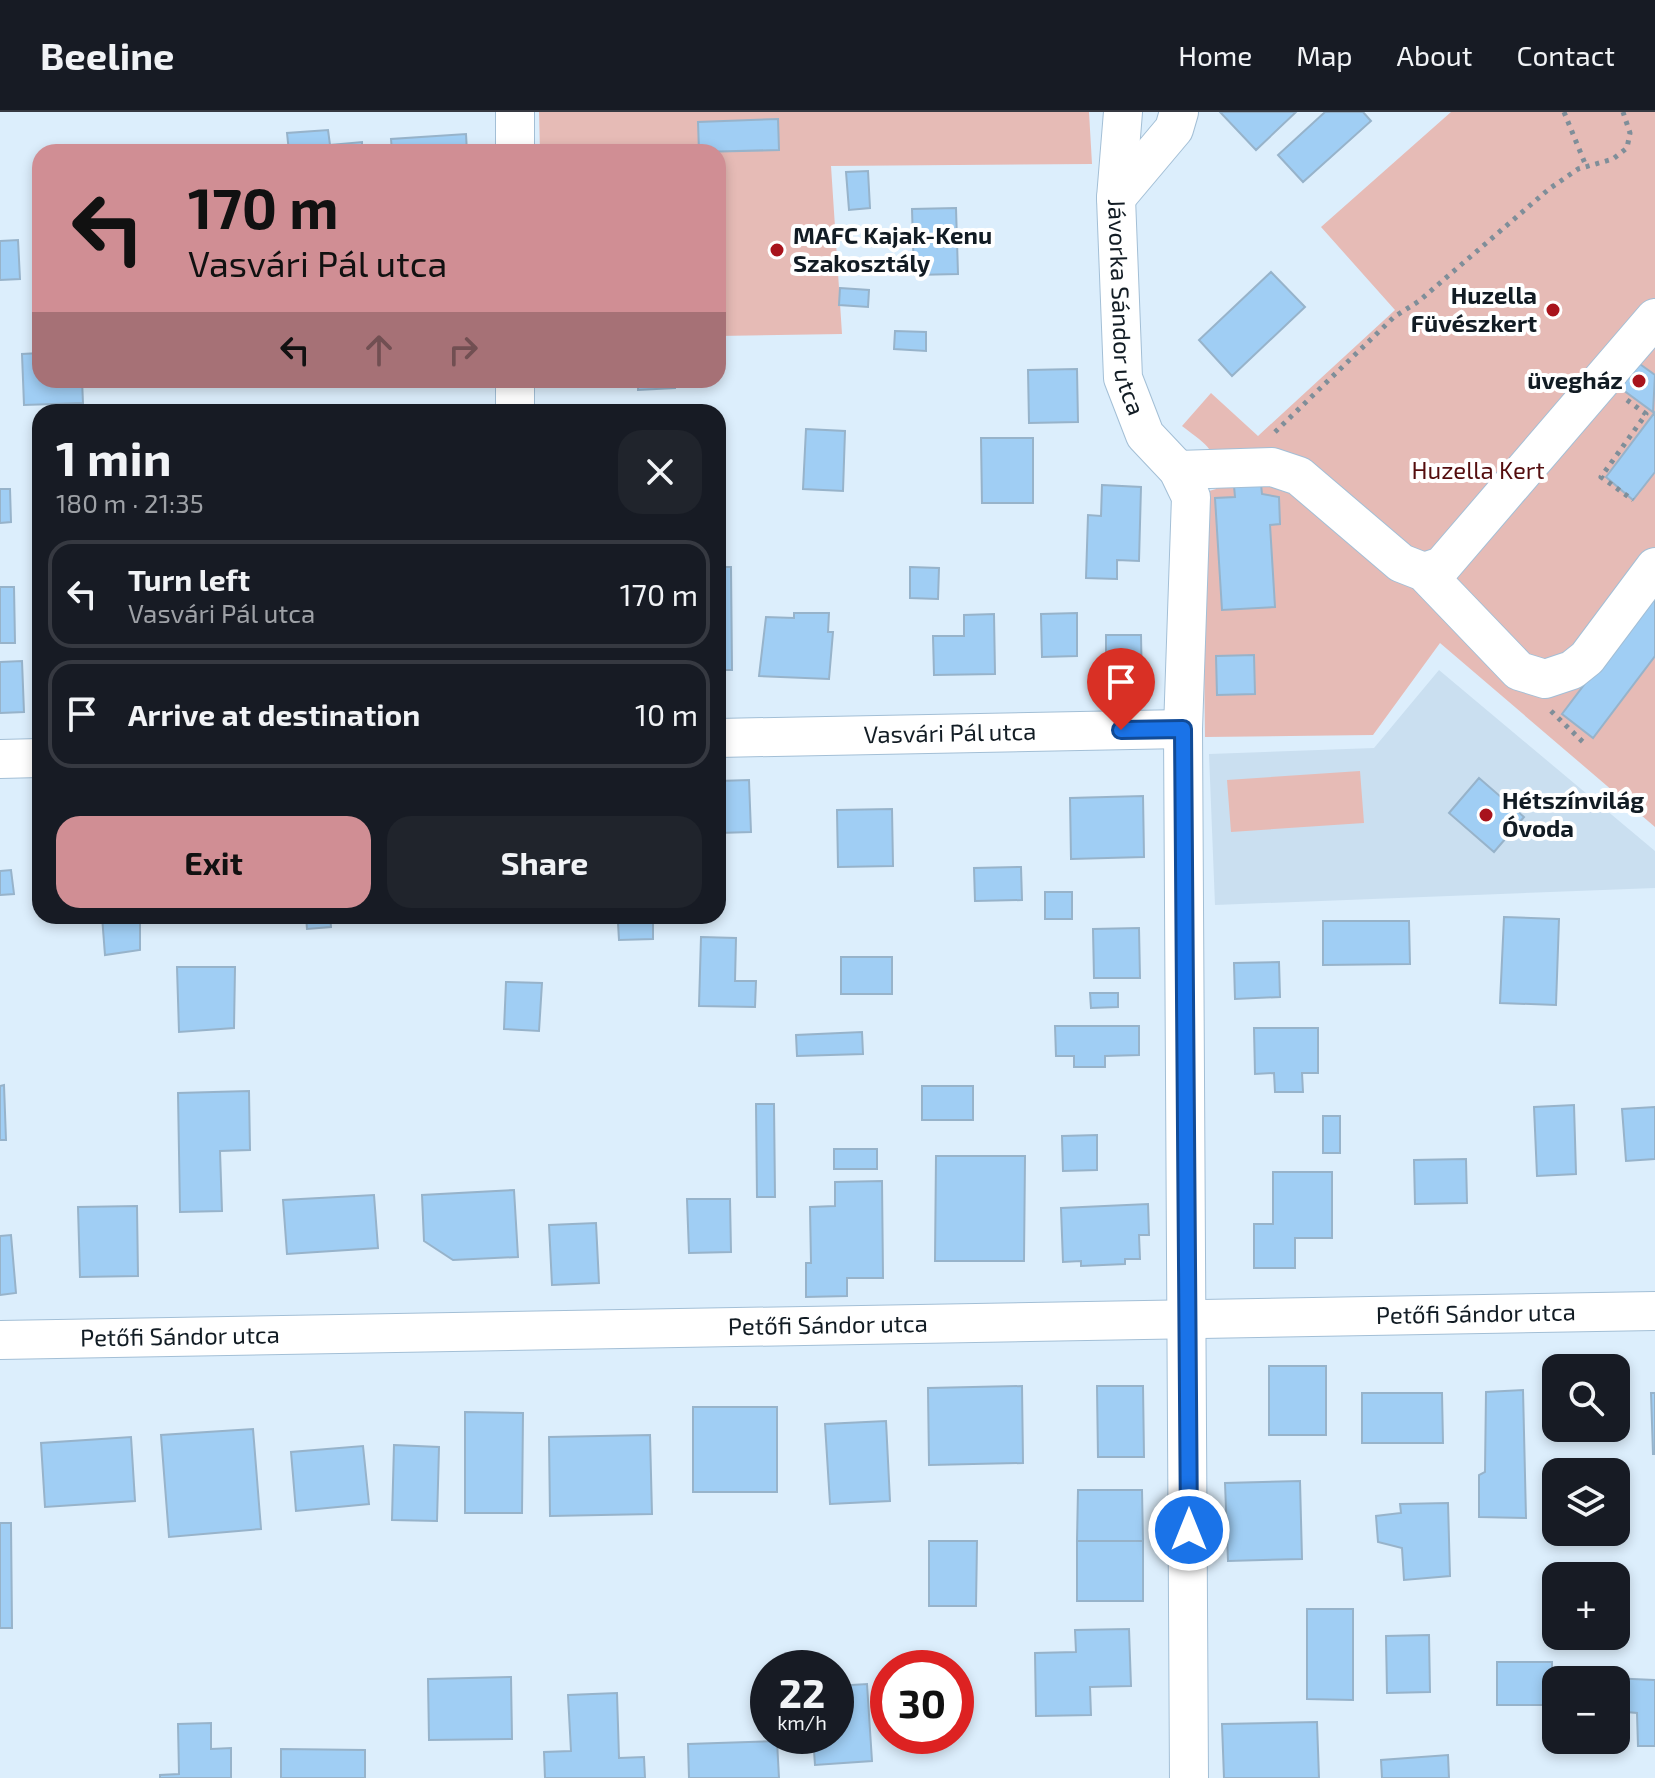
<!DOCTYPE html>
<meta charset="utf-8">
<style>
body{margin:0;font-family:"Exo 2",sans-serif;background:#20242c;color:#f1f3f6;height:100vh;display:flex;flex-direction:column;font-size:30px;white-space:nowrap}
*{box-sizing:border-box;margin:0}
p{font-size:26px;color:#9ea1a6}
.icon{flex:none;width:44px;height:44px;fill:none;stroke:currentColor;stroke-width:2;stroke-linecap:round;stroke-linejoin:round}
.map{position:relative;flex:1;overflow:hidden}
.details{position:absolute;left:32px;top:292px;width:694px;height:520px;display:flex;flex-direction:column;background:#171b24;border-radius:24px;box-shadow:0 4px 12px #0003}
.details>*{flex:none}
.top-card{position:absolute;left:32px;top:32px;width:694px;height:244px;border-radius:24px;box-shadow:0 4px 12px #0003;background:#d08e94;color:#111;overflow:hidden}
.controls{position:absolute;left:1542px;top:1242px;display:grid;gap:16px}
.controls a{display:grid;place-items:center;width:88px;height:88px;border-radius:16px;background:#171b24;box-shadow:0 4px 12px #0003;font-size:40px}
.speed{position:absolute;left:750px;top:1538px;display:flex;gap:16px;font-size:40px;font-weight:700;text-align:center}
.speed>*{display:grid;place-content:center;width:104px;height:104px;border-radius:50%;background:#171b24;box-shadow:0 4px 12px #0003;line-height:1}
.speed small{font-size:20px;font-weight:400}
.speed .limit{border:12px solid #d22;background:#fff;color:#111}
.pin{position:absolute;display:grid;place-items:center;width:68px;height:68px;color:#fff;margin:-82px -34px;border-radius:50% 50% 50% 0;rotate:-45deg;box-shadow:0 0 8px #0007}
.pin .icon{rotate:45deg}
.me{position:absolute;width:88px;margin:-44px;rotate:0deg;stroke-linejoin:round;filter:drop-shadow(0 0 6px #0008)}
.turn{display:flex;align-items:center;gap:28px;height:168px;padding:0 24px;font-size:36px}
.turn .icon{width:104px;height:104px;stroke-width:2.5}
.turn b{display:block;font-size:56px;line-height:68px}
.lanes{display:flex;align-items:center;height:76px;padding:0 24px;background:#0003;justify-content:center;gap:40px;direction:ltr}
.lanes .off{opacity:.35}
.round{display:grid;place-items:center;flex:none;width:84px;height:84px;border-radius:24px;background:#20242c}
.headline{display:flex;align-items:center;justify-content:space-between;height:136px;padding:0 24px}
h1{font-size:48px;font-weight:700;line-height:60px}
.cta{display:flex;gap:16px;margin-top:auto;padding:16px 24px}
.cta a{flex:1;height:92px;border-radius:24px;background:#d08e94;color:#111;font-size:32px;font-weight:700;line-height:92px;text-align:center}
.cta a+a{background:#20242c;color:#f1f3f6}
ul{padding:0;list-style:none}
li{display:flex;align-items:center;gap:24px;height:108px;margin:0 16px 12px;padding:0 8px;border:4px solid #363941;border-radius:24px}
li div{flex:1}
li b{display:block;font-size:30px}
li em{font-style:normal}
header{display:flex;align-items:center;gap:48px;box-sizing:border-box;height:112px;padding:0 40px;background:#171b24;border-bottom:2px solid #363941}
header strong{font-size:38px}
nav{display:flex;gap:44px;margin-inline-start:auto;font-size:28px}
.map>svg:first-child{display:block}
.built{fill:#cadff0}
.green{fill:#e6bbb6}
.building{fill:#a0cef4;stroke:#97b3ca;stroke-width:2}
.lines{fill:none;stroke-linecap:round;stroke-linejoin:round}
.minor-casing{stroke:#a3bfd6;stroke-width:40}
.path{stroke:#7f8e99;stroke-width:5;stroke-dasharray:4 6;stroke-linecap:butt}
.minor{stroke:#fff;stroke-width:38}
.route-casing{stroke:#114b97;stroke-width:20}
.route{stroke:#1a73e8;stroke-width:14}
.poi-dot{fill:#a8131c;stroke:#fff;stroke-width:3}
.labels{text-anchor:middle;stroke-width:8;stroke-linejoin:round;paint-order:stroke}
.poi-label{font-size:24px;font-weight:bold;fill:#121c24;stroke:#fff;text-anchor:start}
.street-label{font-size:24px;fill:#121c24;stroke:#fff}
.park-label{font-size:24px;fill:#540d0e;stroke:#fff}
</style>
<header>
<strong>Beeline</strong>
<nav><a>Home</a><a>Map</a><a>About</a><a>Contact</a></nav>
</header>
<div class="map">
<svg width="1655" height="1666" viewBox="0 0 1655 1666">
<rect width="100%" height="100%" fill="#dceefc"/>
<path class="built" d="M1439,558L1655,739V776L1215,793L1209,642L1374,636Z"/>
<path class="green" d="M539,0H1089L1092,52L831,54L842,222L718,224V40H540Z
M1451,0H1655V715L1440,531L1373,623L1205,625L1202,381L1216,377C1217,337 1212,337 1182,314L1211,281L1258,324L1395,198L1321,115Z
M1360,659L1364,711L1231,720L1227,668Z"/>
<path class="building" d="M1220,0H1296L1256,38Z
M1325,0H1363L1371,9L1303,70L1278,43Z
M778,7L779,38L699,40L698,10Z
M328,18L330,33L362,30V40H289L287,21Z
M466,22L467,40H392L391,27Z
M868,59L870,96L849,98L846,60Z
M718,94H724L725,132H718Z
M956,96L958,162L914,163L912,97Z
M18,128L20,167L0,168V129Z
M1271,160L1305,195L1232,264L1199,228Z
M840,176L869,178L868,195L839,193Z
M895,219L926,220V239L894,237Z
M40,241V268H82L83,291L24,293L22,242Z
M1637,250L1655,263L1653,300L1619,275Z
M1077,257L1078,310L1029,311L1028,258Z
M638,268H675V276L638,278Z
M1655,300V360L1633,388L1606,365Z
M806,317L845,319L843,379L803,377Z
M981,326H1033V391H982Z
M1261,372L1262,382L1279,385L1280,412L1270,413L1275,495L1222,498L1215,386L1235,385L1234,374Z
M1102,373L1141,375L1139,449L1117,448V467L1086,466L1088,403L1101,404Z
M0,377H10L11,410L0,411Z
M718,455H731L732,558H718Z
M910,455L939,456L938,487L910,486Z
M0,475H14L15,531H0Z
M1655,479V544L1593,626L1562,602Z
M794,501H829L828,520H833L829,567L759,564L766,505L794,506Z
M1077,501V544L1042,545L1041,502Z
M994,502L995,562L934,563L933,524H964V503Z
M1106,523H1141L1142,574H1098V550H1106Z
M1254,543L1255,582L1217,583L1216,544Z
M22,549L24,600L0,601V550Z
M1479,666L1524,705L1494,740L1449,701Z
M749,668L751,720L718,721V669Z
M1143,684L1144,745L1071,747L1070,686Z
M892,697L893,754L838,755L837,698Z
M1021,755L1022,788L975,789L974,756Z
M11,758L14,782L0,783V759Z
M1045,780H1072V807H1045Z
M102,804H140V838L105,843Z
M306,804H330L331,815L307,817Z
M626,804H653V827L619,828L618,811H626Z
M1504,805L1559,807L1556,893L1500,891Z
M1323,809H1409L1410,852L1323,853Z
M1139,816L1140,866H1094L1093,817Z
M701,825L736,826L735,869H756L755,895L699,894Z
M841,845H892V882H841Z
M1279,850L1280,885L1235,887L1234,851Z
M177,855H235L234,916L179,920Z
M506,870L542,871L539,919L504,917Z
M1090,881H1118V895L1091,896Z
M1055,914H1139V943L1105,944V955H1074V944H1056Z
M1254,916H1318V961H1302L1303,980H1275L1274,961L1255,962Z
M862,920L863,942L797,944L796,923Z
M4,973L6,1028H0V974Z
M922,974H973V1008H922Z
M249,979L250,1038L220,1039L222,1099L180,1100L178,981Z
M756,992H774L775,1085H757Z
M1574,993L1576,1062L1537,1064L1534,995Z
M1655,995V1047L1626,1049L1622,997Z
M1323,1004H1340V1041H1323Z
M1097,1023V1058L1063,1059L1062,1024Z
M834,1037H877V1057H834Z
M936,1044H1025L1024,1149H935Z
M1466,1047L1467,1091L1415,1092L1414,1048Z
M1273,1060H1332V1126H1295V1156H1254V1112H1273Z
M882,1069L883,1166H847V1184L806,1185V1151H811L810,1095L835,1094V1070Z
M514,1078L518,1145L453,1148L424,1129L422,1083Z
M374,1083L378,1136L287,1142L283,1088Z
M687,1087H730L731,1140L689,1141Z
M1148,1092L1149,1123H1139L1140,1147H1125V1152L1081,1154V1149L1063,1150L1061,1096Z
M137,1094L138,1164L80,1165L78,1095Z
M596,1111L599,1171L552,1173L549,1113Z
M11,1123L16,1181L0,1183V1124Z
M1269,1254H1326V1323H1269Z
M1022,1274L1023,1351L929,1353L928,1276Z
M1097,1274H1143L1144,1345H1098Z
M1523,1278L1526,1406L1479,1405V1363L1485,1360L1486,1280Z
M1362,1281H1442L1443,1331H1362Z
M1651,1281H1655V1342H1653Z
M693,1295H777V1380H693Z
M465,1300L523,1301L522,1401H465Z
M886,1309L890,1389L830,1392L825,1312Z
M253,1317L261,1417L169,1425L161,1323Z
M650,1323L652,1402L550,1404L549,1325Z
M131,1325L135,1389L45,1395L41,1331Z
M394,1333L439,1335L437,1409L392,1408Z
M363,1334L369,1392L296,1399L291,1340Z
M1300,1369L1302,1447L1228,1449L1225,1371Z
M1078,1378H1142L1143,1429H1077Z
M1448,1391L1450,1464L1404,1468L1402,1436L1378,1430L1376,1404L1401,1401L1400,1392Z
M0,1411H11L12,1516H0Z
M929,1429H977L976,1494H929Z
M1077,1429H1143V1489H1077Z
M1307,1497H1353V1588L1307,1587Z
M1129,1517L1131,1574L1090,1575L1091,1603L1036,1604L1035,1541L1076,1540L1075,1518Z
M1429,1523L1430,1580L1387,1581L1386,1524Z
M1497,1550H1552V1593H1497Z
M511,1565L512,1627L429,1628L428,1567Z
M1610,1566L1655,1568V1634H1638L1637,1601L1616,1599V1568Z
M867,1572L872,1649L815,1653L813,1624H836V1574Z
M617,1581L619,1646L644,1645L645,1666H545L544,1640L571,1639L568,1583Z
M1317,1610L1319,1666H1224L1222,1612Z
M211,1611V1637L231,1636V1666H160V1663L179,1662L178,1612Z
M777,1629L779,1666H689L688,1632Z
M281,1637L365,1638V1666H281Z
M1448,1643L1449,1666H1382L1381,1648Z"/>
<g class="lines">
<defs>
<g id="minor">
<path id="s1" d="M1123,0L1116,86L1123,266L1145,323L1178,358L1191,385L1183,617L1189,1666"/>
<path d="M515,40V0"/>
<path d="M1116,86L1174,17L1179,0"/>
<path d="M515,300V268"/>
<path d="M1178,358L1272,355L1299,364L1401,451L1424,460L1519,559L1545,567L1572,558L1587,546L1655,455"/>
<path d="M1424,460L1442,454L1655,206"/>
<path id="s2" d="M718,626L1183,617"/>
<path d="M0,647L40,646"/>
<path id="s3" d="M0,1228L1655,1199"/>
</g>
</defs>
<use href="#minor" class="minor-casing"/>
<path class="path" d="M1564,0L1586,54
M1627,288L1646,302L1601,365L1633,388
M1275,320L1394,205L1419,189L1549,77L1578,57L1613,47L1627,36L1630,21L1623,0
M1551,599L1585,632"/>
<use href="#minor" class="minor"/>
</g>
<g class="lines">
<defs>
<path id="route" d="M1121,618L1183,617L1189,1418"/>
</defs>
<use href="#route" class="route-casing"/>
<use href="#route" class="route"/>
</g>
<g class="poi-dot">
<circle cx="777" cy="138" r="8"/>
<circle cx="1553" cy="198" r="8"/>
<circle cx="1639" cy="269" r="8"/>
<circle cx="1486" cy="703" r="8"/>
</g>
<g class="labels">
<g class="poi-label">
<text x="793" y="132">MAFC Kajak-Kenu<tspan x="793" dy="28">Szakosztály</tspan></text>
<text x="1537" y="192" text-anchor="end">Huzella<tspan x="1537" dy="28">Füvészkert</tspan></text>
<text x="1623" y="277" text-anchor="end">üvegház</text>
<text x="1502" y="697">Hétszínvilág<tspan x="1502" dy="28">Óvoda</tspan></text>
</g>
<g class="street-label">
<text dy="8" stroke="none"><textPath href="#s1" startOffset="196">Jávorka Sándor utca</textPath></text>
<text dy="8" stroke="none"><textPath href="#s2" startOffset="232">Vasvári Pál utca</textPath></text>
<text dy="8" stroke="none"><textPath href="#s3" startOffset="1476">Petőfi Sándor utca</textPath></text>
<text dy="8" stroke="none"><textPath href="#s3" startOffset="828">Petőfi Sándor utca</textPath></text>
<text dy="8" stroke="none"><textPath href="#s3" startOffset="180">Petőfi Sándor utca</textPath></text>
</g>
<g class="park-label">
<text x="1478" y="367">Huzella Kert</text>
</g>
</g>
</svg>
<div class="controls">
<a><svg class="icon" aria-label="search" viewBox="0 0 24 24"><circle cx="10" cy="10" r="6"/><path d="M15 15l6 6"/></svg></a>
<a><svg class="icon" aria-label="layers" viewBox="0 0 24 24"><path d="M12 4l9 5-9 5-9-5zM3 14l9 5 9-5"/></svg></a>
<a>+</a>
<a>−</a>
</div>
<div class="speed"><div>22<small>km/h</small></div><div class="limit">30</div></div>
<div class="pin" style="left:1121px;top:618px;background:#d93025"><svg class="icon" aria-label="arrive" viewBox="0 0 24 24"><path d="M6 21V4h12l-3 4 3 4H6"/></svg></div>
<svg class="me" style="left:1189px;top:1418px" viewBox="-20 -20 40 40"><circle r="17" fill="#1a73e8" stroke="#fff" stroke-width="3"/><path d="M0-11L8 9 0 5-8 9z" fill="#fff"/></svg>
<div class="top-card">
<div class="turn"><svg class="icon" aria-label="left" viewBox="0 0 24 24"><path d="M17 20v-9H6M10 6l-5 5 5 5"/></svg><div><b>170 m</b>Vasvári Pál utca</div></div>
<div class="lanes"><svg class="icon" aria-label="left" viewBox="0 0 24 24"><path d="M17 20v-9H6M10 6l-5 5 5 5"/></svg><svg class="icon off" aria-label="ahead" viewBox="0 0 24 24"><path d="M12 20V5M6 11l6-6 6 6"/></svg><svg class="icon off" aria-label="right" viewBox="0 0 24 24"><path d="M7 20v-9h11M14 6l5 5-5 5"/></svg></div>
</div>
<section class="details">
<div class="headline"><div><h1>1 min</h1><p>180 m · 21:35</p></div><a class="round"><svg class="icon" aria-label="close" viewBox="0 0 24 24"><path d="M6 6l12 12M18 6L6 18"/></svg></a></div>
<ul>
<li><svg class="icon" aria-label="left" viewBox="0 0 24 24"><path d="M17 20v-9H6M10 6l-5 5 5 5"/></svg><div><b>Turn left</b><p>Vasvári Pál utca</p></div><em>170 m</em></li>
<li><svg class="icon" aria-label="arrive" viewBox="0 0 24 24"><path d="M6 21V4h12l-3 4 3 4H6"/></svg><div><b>Arrive at destination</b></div><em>10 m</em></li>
</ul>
<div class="cta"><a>Exit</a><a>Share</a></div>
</section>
</div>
